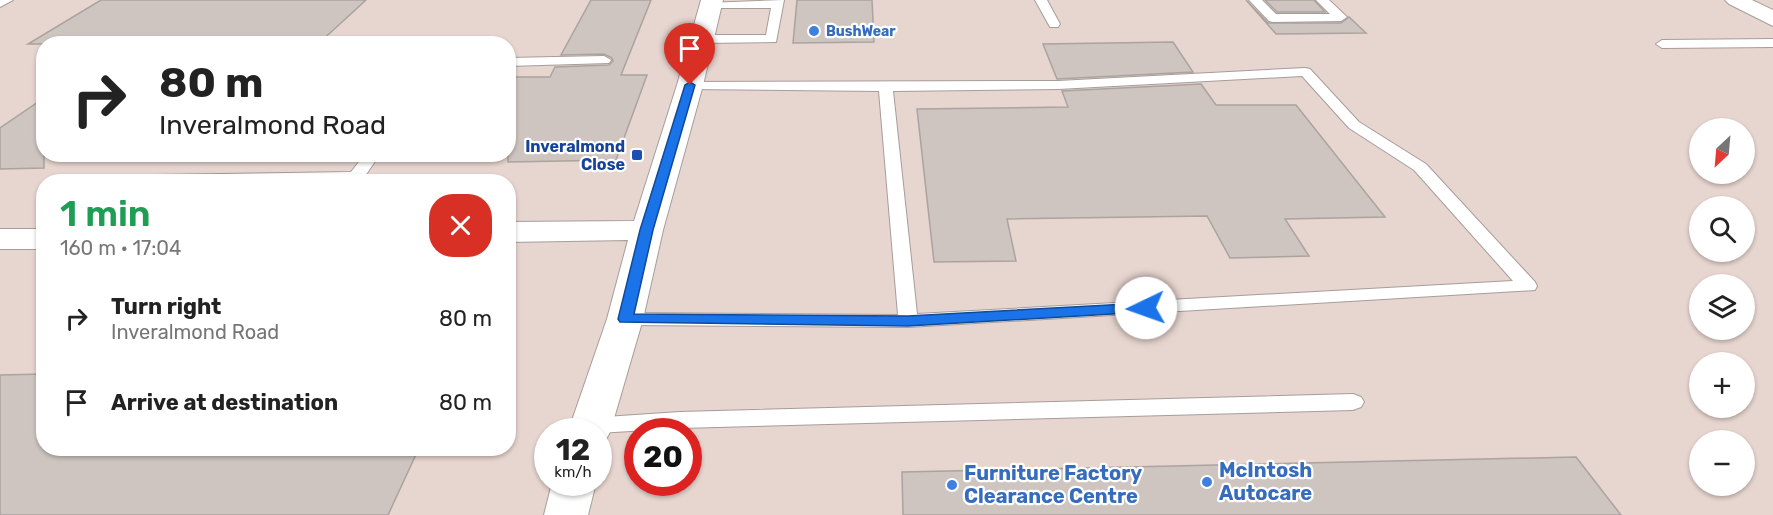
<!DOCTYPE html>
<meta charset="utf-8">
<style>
body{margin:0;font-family:Rubik,sans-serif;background:#f6f6f6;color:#222;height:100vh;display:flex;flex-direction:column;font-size:22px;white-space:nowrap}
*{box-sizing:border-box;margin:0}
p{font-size:20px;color:#767676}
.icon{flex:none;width:33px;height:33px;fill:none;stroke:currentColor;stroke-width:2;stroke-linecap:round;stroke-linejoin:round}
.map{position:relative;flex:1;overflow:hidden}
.sheet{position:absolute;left:36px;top:174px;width:480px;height:282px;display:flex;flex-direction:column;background:#fff;border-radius:24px;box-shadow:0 2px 4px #0004}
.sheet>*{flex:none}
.top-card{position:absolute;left:36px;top:36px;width:480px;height:126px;border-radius:24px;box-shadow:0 2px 4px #0004;background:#fff;color:#222;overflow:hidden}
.needle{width:39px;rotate:206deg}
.controls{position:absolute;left:1689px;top:118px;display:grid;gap:12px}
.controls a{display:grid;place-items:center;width:66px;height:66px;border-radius:50%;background:#fff;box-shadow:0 2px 4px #0004;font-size:30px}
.speed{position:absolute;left:534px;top:418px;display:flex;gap:12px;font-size:30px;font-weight:700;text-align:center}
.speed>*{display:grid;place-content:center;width:78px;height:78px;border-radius:50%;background:#fff;box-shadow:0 2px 4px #0004;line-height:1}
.speed small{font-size:15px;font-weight:400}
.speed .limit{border:9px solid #d22;background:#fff;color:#111}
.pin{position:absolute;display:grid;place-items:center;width:51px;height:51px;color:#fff;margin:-62px -26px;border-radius:50% 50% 50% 0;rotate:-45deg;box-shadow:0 0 6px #0007}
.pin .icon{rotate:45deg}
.me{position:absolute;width:66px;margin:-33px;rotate:267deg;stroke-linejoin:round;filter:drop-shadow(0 0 4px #0008)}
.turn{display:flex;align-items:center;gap:21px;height:126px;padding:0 24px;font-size:27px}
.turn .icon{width:78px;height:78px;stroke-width:2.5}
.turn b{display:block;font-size:42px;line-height:51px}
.round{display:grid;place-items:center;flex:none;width:63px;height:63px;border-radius:24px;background:#f6f6f6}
.headline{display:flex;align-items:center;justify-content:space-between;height:102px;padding:0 24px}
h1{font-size:36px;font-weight:600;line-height:45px;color:#1e9e55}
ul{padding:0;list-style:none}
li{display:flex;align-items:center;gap:18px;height:84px;padding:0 24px}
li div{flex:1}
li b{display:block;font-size:22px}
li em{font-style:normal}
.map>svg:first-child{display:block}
.built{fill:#e7d5cf;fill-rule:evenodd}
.building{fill:#cec5c1;stroke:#aba39f;stroke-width:1.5}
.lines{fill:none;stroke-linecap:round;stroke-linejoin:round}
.lane-casing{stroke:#a69d9a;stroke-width:2}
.street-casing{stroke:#a69d9a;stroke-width:2}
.lane{fill:#fff;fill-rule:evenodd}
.street{fill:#fff;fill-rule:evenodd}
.route{fill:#1a73e8;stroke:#114b97;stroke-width:1.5}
.shop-dot{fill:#3f7fe0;stroke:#fff;stroke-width:2}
.transit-dot{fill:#1a4fb4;stroke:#fff;stroke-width:2}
.labels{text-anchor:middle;stroke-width:4.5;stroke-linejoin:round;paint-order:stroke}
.far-shop-label{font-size:14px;font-weight:bold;fill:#366cbe;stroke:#fff;text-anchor:start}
.transit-label{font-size:16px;font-weight:bold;fill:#164399;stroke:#fff;text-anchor:end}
.near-shop-label{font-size:20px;font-weight:bold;fill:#366cbe;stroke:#fff;text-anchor:start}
</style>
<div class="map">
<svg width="1773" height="515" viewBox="0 0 1773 515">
<rect width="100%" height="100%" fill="#ebe1de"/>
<path class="built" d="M0,0H1773V515H0ZM44,44H508V154H44ZM1700,129H1744V174H1700ZM44,182H508V448H44ZM1700,207H1744V252H1700ZM1700,285H1744V330H1700ZM1700,363H1744V408H1700ZM548,432H598V483H548ZM638,432H688V483H638ZM1700,441H1744V486H1700Z"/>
<path class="building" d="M101,0H366L318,44H28Z
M591,0H651L621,75H647L616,160L508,162V77H550L555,67L609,65L613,61L612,58L604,54L561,55Z
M797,0H872L874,42L793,43Z
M1246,0L1268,23H1341L1349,17L1366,33L1276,34Z
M1265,0H1314L1325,12H1277Z
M1173,42L1193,72L1057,79L1043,44Z
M1201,84L1216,105H1296L1385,217L1285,219L1309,256L1230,258L1207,216L1007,219L1016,261L934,262L917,109L1068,107L1062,91Z
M44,98V168L0,169V128Z
M44,374V448H419L388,515H0V375Z
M1576,457L1621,515H903L902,472Z"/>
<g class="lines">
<defs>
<path id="lane" d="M0,0H13L0,7Z
M784,0L776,42L701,43L695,39L701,35H766L771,8H711L707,7V3Z
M1035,0H1047L1060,24L1058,27H1050Z
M1249,0H1262L1276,14H1330L1316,0H1329L1347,17L1341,21L1273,22L1269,21Z
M1773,39V47L1662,48L1656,44L1662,40Z
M604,56L611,60L609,63L508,66V58Z
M1305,68L1310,69L1359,122L1426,164L1535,282L1537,286L1535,290L908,327L625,325L618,323L615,319L618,315L625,313L898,315L879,91L690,89L683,85L685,82L1058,81ZM1302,76L1349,128L1414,170L1513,281L917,314L893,91L1058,89Z
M365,154H380L361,182L146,180L154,175L351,172Z
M1353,394L1361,397L1364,402L1361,407L1353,410L680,428L598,433L582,432L579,426L582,420L590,418L680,412Z"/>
<path id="street" d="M701,0H723L703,85L663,230L643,319L610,432L604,443L598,444V432H568L607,319L628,240L508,242V222L634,221L677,85Z
M1725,0H1752L1773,10V26L1729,4Z
M0,229H44V249H0Z
M552,483H596L588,515H544Z"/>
</defs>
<use href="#lane" class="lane-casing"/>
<use href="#street" class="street-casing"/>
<use href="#lane" class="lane"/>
<use href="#street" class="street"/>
</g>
<path class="route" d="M690,82L695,85L653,230L634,314L908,316L1146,303L1153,308L1146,312L908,326L620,322L618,319L640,230L685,85Z"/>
<g class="shop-dot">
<circle cx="814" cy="31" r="6"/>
<circle cx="1207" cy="482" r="6"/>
<circle cx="952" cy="485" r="6"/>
</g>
<rect class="transit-dot" x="631" y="149" width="12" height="12" rx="3"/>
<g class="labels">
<g class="far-shop-label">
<text x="826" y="36">BushWear</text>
</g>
<g class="transit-label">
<text x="625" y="152">Inveralmond<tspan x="625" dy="18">Close</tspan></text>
</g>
<g class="near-shop-label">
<text x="1219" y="477">McIntosh<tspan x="1219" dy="23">Autocare</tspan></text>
<text x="964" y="480">Furniture Factory<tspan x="964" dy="23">Clearance Centre</tspan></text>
</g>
</g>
</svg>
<div class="controls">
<a><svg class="needle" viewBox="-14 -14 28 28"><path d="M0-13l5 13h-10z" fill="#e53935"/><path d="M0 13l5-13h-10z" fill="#767676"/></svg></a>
<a><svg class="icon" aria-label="search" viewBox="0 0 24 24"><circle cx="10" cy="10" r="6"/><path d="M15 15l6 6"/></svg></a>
<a><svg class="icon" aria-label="layers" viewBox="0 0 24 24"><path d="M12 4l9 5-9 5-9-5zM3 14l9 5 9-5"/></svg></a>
<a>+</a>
<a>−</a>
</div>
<div class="speed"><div>12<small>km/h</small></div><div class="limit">20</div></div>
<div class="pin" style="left:690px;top:85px;background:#d93025"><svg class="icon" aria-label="arrive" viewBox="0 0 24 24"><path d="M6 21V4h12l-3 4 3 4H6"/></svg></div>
<svg class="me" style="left:1146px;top:308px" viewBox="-20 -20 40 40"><circle r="19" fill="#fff"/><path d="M0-13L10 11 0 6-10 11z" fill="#1a73e8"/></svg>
<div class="top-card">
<div class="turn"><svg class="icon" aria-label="right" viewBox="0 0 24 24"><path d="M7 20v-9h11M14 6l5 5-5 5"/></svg><div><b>80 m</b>Inveralmond Road</div></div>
</div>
<section class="sheet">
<div class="headline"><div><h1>1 min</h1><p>160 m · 17:04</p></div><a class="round" style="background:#d93025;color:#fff"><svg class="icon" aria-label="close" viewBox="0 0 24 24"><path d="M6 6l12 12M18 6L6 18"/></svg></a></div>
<ul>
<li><svg class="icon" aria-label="right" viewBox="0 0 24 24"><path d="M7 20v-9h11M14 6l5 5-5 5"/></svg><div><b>Turn right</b><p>Inveralmond Road</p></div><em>80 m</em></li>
<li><svg class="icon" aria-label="arrive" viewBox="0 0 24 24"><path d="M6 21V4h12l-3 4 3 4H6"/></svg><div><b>Arrive at destination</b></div><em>80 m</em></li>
</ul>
</section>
</div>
